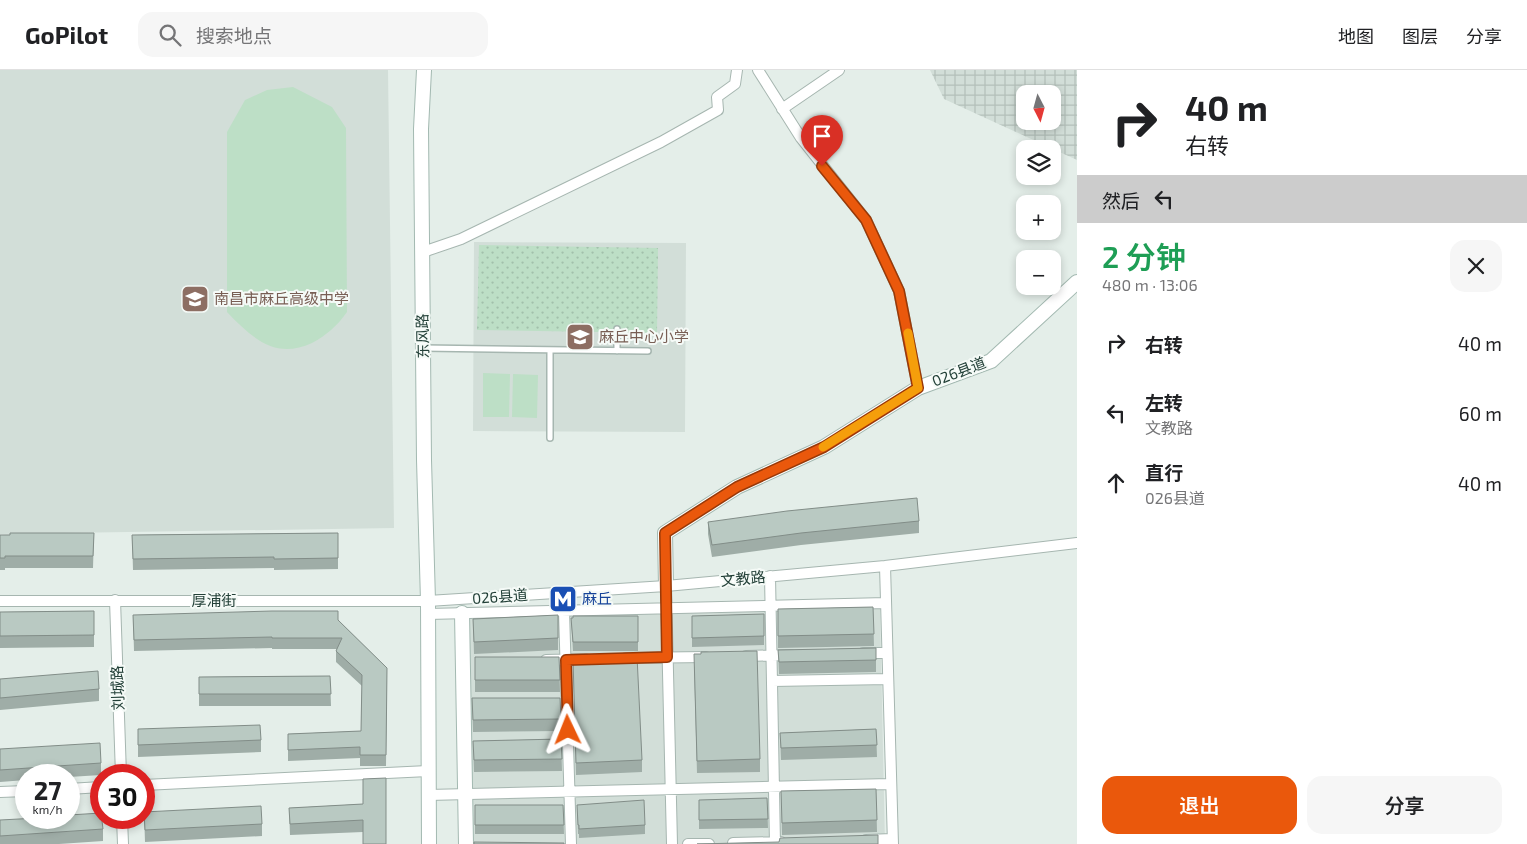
<!DOCTYPE html>
<html lang="zh">
<meta charset="utf-8">
<style>
body{margin:0;font-family:"Exo 2","Noto Sans SC",sans-serif;background:#f6f6f6;color:#202124;height:100vh;display:flex;flex-direction:column;font-size:19px;white-space:nowrap}
*{box-sizing:border-box;margin:0}
p{font-size:16px;color:#757577}
.icon{flex:none;width:28px;height:28px;fill:none;stroke:currentColor;stroke-width:2;stroke-linecap:round;stroke-linejoin:round}
.map{position:relative;flex:1;overflow:hidden}
.details{display:flex;flex-direction:column;background:#fff;width:450px}
.details>*{flex:none}
.top-card{background:#fff;color:#202124;overflow:hidden}
.needle{width:32px;rotate:174deg}
.tools{position:absolute;left:1016px;top:15px;display:grid;gap:10px}
.tools a{display:grid;place-items:center;width:45px;height:45px;border-radius:10px;background:#fff;box-shadow:0 2px 8px #0003;font-size:25px}
.speed{position:absolute;left:15px;top:694px;display:flex;gap:10px;font-size:25px;font-weight:700;text-align:center}
.speed>*{display:grid;place-content:center;width:65px;height:65px;border-radius:50%;background:#fff;box-shadow:0 2px 8px #0003;line-height:1}
.speed small{font-size:12px;font-weight:400}
.speed .limit{border:8px solid #d22;background:#fff;color:#111}
.pin{position:absolute;display:grid;place-items:center;width:42px;height:42px;color:#fff;margin:-51px -21px;border-radius:50% 50% 50% 0;rotate:-45deg;box-shadow:0 0 5px #0007}
.pin .icon{rotate:45deg}
.me{position:absolute;width:55px;margin:-28px;rotate:358deg;stroke-linejoin:round;filter:drop-shadow(0 0 4px #0008)}
.turn{display:flex;align-items:center;gap:18px;height:105px;padding:0 25px;font-size:22px}
.turn .icon{width:65px;height:65px;stroke-width:2.5}
.turn b{display:block;font-size:35px;line-height:42px}
.then{display:flex;align-items:center;height:48px;padding:0 25px;background:#0003;gap:10px;font-size:19px}
.round{display:grid;place-items:center;flex:none;width:52px;height:52px;border-radius:15px;background:#f6f6f6}
.overview{display:flex;align-items:center;justify-content:space-between;height:85px;padding:0 25px}
h1{font-size:30px;font-weight:600;line-height:38px;color:#1e9e55}
.button{display:flex;gap:10px;margin-top:auto;padding:10px 25px}
.button a{flex:1;height:58px;border-radius:15px;background:#ea580c;color:#fff;font-size:20px;font-weight:600;line-height:58px;text-align:center}
.button a+a{background:#f6f6f6;color:#202124}
ul{padding:0;list-style:none}
li{display:flex;align-items:center;gap:15px;height:70px;padding:0 25px}
li div{flex:1}
li b{display:block;font-size:19px}
li em{font-style:normal}
header{display:flex;align-items:center;gap:30px;box-sizing:border-box;height:70px;padding:0 25px;background:#fff;border-bottom:1px solid #e0e0e0}
header strong{font-size:24px}
nav{display:flex;gap:28px;margin-inline-start:auto;font-size:18px}
.search{width:350px;height:45px;background:#f6f6f6;display:flex;align-items:center;gap:12px;box-sizing:border-box;padding:0 18px;border-radius:15px;color:#757577;font-size:19px}
main{display:flex;flex:1;min-height:0}
.map>svg:first-child{display:block}
.built{fill:#d2ded8}
.industrial{fill:url(#industrial-grid);fill-rule:evenodd}
.grass{fill:#bddfc6}
.park{fill:url(#park-dots)}
.lines{fill:none;stroke-linecap:round;stroke-linejoin:round}
.lane-casing{stroke:#a6b6b0;stroke-width:8}
.street-casing{stroke:#a6b6b0;stroke-width:12}
.secondary-casing{stroke:#a3b9b1;stroke-width:16}
.lane{stroke:#fff;stroke-width:5}
.street{stroke:#fff;stroke-width:10}
.secondary{stroke:#fff;stroke-width:14}
.wall{fill:#9fada7}
.building{fill:#b9c9c2;stroke:#828d88}
.route-casing{stroke:#983908;stroke-width:12}
.route{stroke:#ea580c;stroke-width:9}
.slow{stroke:#f59e0b;stroke-width:9}
.labels{text-anchor:middle;stroke-width:4;stroke-linejoin:round;paint-order:stroke}
.education-label{font-size:15px;fill:#785e54;stroke:#f5faf7;text-anchor:start}
.street-label{font-size:15px;fill:#234038;stroke:#f5faf7}
.transit-label{font-size:15px;fill:#164399;stroke:#f5faf7;text-anchor:start}
</style>
<header>
<strong>GoPilot</strong>
<div class="search"><svg class="icon" aria-label="search" viewBox="0 0 24 24"><circle cx="10" cy="10" r="6"/><path d="M15 15l6 6"/></svg>搜索地点</div>
<nav><a>地图</a><a>图层</a><a>分享</a></nav>
</header>
<main>
<div class="map">
<svg width="1077" height="774" viewBox="0 0 1077 774">
<defs>
<pattern id="industrial-grid" width="8" height="8" patternUnits="userSpaceOnUse" patternTransform="scale(1.25)"><rect width="8" height="8" fill="#d2ded8"/><path d="M0 4h8M4 0v8" fill="none" stroke="#b4c0ba"/></pattern>
<pattern id="park-dots" width="8" height="8" patternUnits="userSpaceOnUse" patternTransform="scale(1.25)"><rect width="8" height="8" fill="#bddfc6"/><path d="M2 2h.1M6 6h.1" fill="none" stroke="#a2c0ab" stroke-width="1.8" stroke-linecap="round"/></pattern>
</defs>
<rect width="100%" height="100%" fill="#e4eee9"/>
<path class="built" d="M0,0H388L394,458L0,464Z
M474,172L686,173L685,362L473,361Z
M880,538L885,774H466L469,547Z"/>
<path class="industrial" d="M930,0H1077V90L944,29ZM1025,24H1052V51H1025Z"/>
<path class="grass" d="M293,17L332,37L346,58L347,242C337,256 327,265 312,273C275,290 252,268 227,242V62L245,30L267,20Z
M483,303L510,304L509,347H483Z
M513,304L538,305L537,348L512,347Z"/>
<path class="park" d="M479,175L658,178L657,263L477,260Z"/>
<g class="lines">
<defs>
<path id="lane" d="M423,278L648,281
M617,281V259
M550,368V280"/>
<path id="street" d="M758,0L801,68L866,150L899,221L918,318
M782,39L839,0
M423,182L461,169L661,72L718,40L717,27L735,14L737,0
M885,496L893,774
M770,506L775,774
M115,530L121,705
M0,531H428L666,516
M564,541L571,774
M428,544L886,533
M863,583H887
M746,586L791,585
M626,588L706,587
M546,590L586,589
M772,611L888,609
M144,715L428,701
M69,719L101,717
M0,722L26,721
M428,725L890,714
M122,748L123,774
M866,770L892,769
M733,773L781,772
M672,774L666,516L885,496L1077,473
M688,774H709"/>
<path id="secondary" d="M424,0L421,59L424,390L428,531L429,774
M666,516L665,463L737,417L824,377L918,318L991,291L1077,212
M462,543L466,774"/>
</defs>
<use href="#lane" class="lane-casing"/>
<use href="#street" class="street-casing"/>
<use href="#secondary" class="secondary-casing"/>
<use href="#lane" class="lane"/>
<use href="#street" class="street"/>
<use href="#secondary" class="secondary"/>
</g>
<path class="wall" d="M919,451V463L801,475L712,487L708,464V452Z
M94,463L93,498H5V500H0V465Z
M338,463V499L274,500V498L133,500L132,465Z
M873,537L874,576L778,578V539Z
M94,541V577L0,578V542Z
M764,544V575L692,577V546Z
M133,545L338,550L387,598L386,696H360V688L288,691V664L361,661L362,616L336,592V581L337,579H272V578L134,581Z
M558,545V580L474,584L473,549Z
M638,546V581H573L571,548Z
M876,578V602L779,604L778,580Z
M475,587H559L560,622H475Z
M573,589L642,690V702L576,705Z
M694,596L760,689V702L697,703Z
M330,606L331,636H199V607Z
M0,609L99,619V631L0,640Z
M472,628H560L561,661L473,662Z
M138,659L261,670V682L138,687Z
M876,659L877,687L781,690L780,663Z
M561,669L562,701L474,702L473,671Z
M0,679L101,693V705L69,707V705H26V710L0,712Z
M876,719L877,762L782,765L781,721Z
M767,728L768,758L699,759V730Z
M363,734V762L290,765L289,738Z
M475,735H563L564,764H475Z
M577,735L645,755V764L579,768V764H578Z
M144,742L262,754V766L145,772Z
M0,750L103,759V771L59,774H0Z"/>
<path class="building" d="M917,428L919,451L801,463L712,475L708,452L787,441Z
M10,463H94L93,486H5V488H0V465H10Z
M338,463V488L274,489V487L133,489L132,465Z
M873,537L874,564L778,566V539Z
M94,541V565L0,566V542Z
M272,541H338V550L387,598L386,685H360V677L288,680V664L361,661L362,605L336,581L342,568H272V567L134,570L133,545Z
M764,544V566L692,568V546Z
M558,545V568L474,572L473,549Z
M573,546H638V572H573L571,548H573Z
M876,578V590L779,592L778,580Z
M757,581L760,689L697,691L694,584H701V582Z
M637,586L642,690L576,693L573,589Z
M475,587H559L560,610H475Z
M98,601L99,619L0,628V609Z
M330,606L331,624H199V607Z
M472,628H560L561,649L473,650Z
M260,655L261,670L138,675V659Z
M876,659L877,675L781,678L780,663Z
M561,669L562,689L474,690L473,671Z
M100,673L101,693L0,700V679Z
M386,708V774H363V750L290,754L289,738L363,734V709Z
M876,719L877,750L782,753L781,721Z
M767,728L768,749L699,750V730Z
M644,730L645,755L579,759V755H578L577,735Z
M475,735H563L564,755H475Z
M261,736L262,754L145,760L144,742Z
M101,743L103,759L0,766V750L38,748H69V745Z
M878,765V774H697L779,772L780,768Z
M474,772L564,773V774H474Z"/>
<g class="lines">
<defs>
<path id="route" d="M568,660L566,590L667,587L665,463L737,417L824,377L918,318L899,221L866,150L822,96"/>
</defs>
<use href="#route" class="route-casing"/>
<use href="#route" class="route"/>
<path class="slow" d="M823,377L918,318L908,263"/>
</g>
<defs>
<symbol id="school-square" viewBox="-11 -11 22 22"><rect x="-9" y="-9" width="18" height="18" rx="4" fill="#8d6e63" stroke="#f5faf7"/><path d="M0-5L7-2L0 1L-7-2ZM-4 1L0 2.5L4 1V4Q0 6-4 4Z" fill="#fff"/></symbol>
<symbol id="metro-square" viewBox="-11 -11 22 22"><rect x="-9" y="-9" width="18" height="18" rx="4" fill="#1a4fb4" stroke="#f5faf7"/><path d="M-5.5 5V-5H-3L0 0L3-5H5.5V5H3V-.5L0 4L-3-.5V5Z" fill="#fff"/></symbol>
</defs>
<g fill-rule="evenodd">
<use href="#school-square" x="179" y="213" width="32" height="32"/>
<use href="#school-square" x="564" y="251" width="32" height="32"/>
<use href="#metro-square" x="547" y="513" width="32" height="32"/>
</g>
<g class="labels">
<g class="education-label">
<text x="214" y="234">南昌市麻丘高级中学</text>
<text x="599" y="272">麻丘中心小学</text>
</g>
<g class="street-label">
<text transform="translate(423 266) rotate(-91)" y="5">东风路</text>
<text transform="translate(959 302) rotate(-21)" y="5">026县道</text>
<text transform="translate(743 509) rotate(-5)" y="5">文教路</text>
<text transform="translate(500 527) rotate(-4)" y="5">026县道</text>
<text x="214" y="536">厚浦街</text>
<text transform="translate(118 618) rotate(-92)" y="5">刘城路</text>
</g>
<g class="transit-label">
<text x="582" y="534">麻丘</text>
</g>
</g>
</svg>
<div class="tools">
<a><svg class="needle" viewBox="-14 -14 28 28"><path d="M0-13l5 13h-10z" fill="#e53935"/><path d="M0 13l5-13h-10z" fill="#757577"/></svg></a>
<a><svg class="icon" aria-label="layers" viewBox="0 0 24 24"><path d="M12 4l9 5-9 5-9-5zM3 14l9 5 9-5"/></svg></a>
<a>+</a>
<a>−</a>
</div>
<div class="speed"><div>27<small>km/h</small></div><div class="limit">30</div></div>
<div class="pin" style="left:822px;top:96px;background:#d93025"><svg class="icon" aria-label="arrive" viewBox="0 0 24 24"><path d="M6 21V4h12l-3 4 3 4H6"/></svg></div>
<svg class="me" style="left:568px;top:660px" viewBox="-20 -20 40 40"><path d="M0-17L14 15 0 8-14 15z" fill="#ea580c" stroke="#fff" stroke-width="4"/></svg>
</div>
<section class="details">
<div class="top-card">
<div class="turn"><svg class="icon" aria-label="right" viewBox="0 0 24 24"><path d="M7 20v-9h11M14 6l5 5-5 5"/></svg><div><b>40 m</b>右转</div></div>
<div class="then">然后<svg class="icon" aria-label="left" viewBox="0 0 24 24"><path d="M17 20v-9H6M10 6l-5 5 5 5"/></svg></div>
</div>
<div class="overview"><div><h1>2 分钟</h1><p>480 m · 13:06</p></div><a class="round"><svg class="icon" aria-label="close" viewBox="0 0 24 24"><path d="M6 6l12 12M18 6L6 18"/></svg></a></div>
<ul>
<li><svg class="icon" aria-label="right" viewBox="0 0 24 24"><path d="M7 20v-9h11M14 6l5 5-5 5"/></svg><div><b>右转</b></div><em>40 m</em></li>
<li><svg class="icon" aria-label="left" viewBox="0 0 24 24"><path d="M17 20v-9H6M10 6l-5 5 5 5"/></svg><div><b>左转</b><p>文教路</p></div><em>60 m</em></li>
<li><svg class="icon" aria-label="ahead" viewBox="0 0 24 24"><path d="M12 20V5M6 11l6-6 6 6"/></svg><div><b>直行</b><p>026县道</p></div><em>40 m</em></li>
</ul>
<div class="button"><a>退出</a><a>分享</a></div>
</section>
</main>
